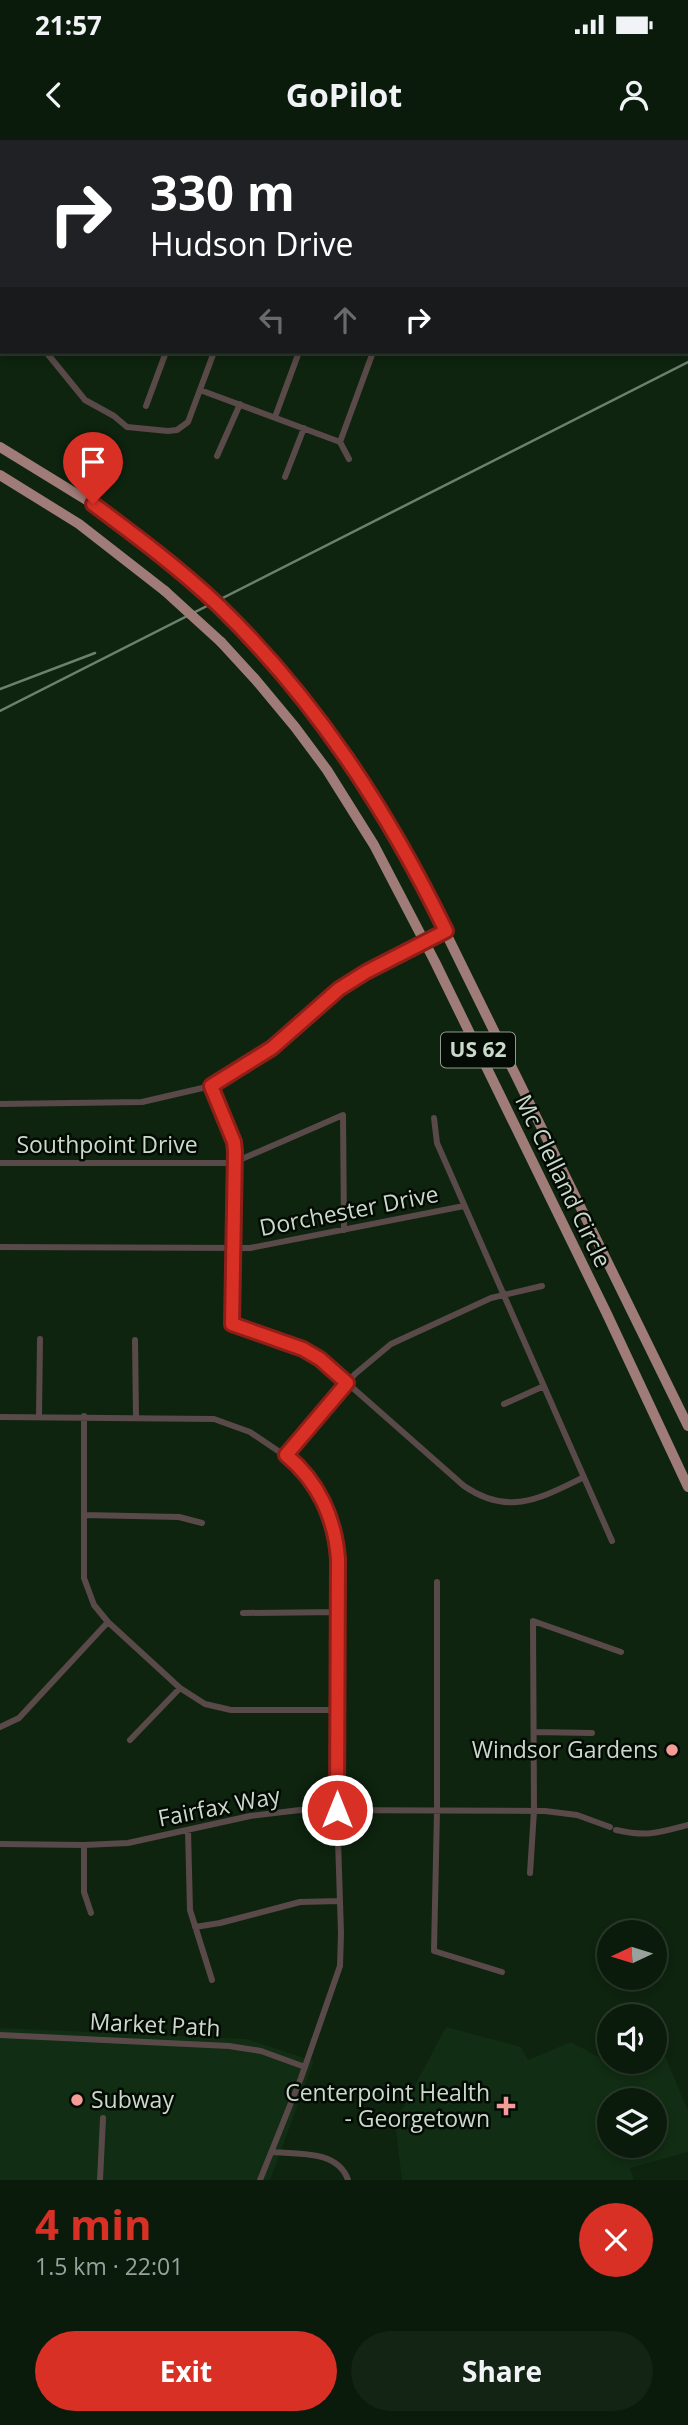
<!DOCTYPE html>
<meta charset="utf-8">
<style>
body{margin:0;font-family:"Open Sans",sans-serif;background:#132414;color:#f1f3f6;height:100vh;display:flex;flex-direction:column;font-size:26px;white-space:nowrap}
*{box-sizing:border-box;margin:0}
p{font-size:23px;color:#99a19d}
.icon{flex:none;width:38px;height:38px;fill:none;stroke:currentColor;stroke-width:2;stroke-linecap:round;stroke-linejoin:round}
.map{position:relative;height:2040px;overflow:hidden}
.drawer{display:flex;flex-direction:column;background:#0a1b0b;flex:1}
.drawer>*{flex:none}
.top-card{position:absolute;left:0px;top:0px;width:690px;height:214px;box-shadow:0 4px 10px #0003,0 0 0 2px #2a392c;background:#202124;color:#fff;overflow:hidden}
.needle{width:46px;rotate:266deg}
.buttons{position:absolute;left:597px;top:1780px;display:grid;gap:14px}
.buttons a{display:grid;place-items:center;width:70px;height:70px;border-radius:50%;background:#0a1b0b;box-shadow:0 4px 10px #0003,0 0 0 2px #2a392c;font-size:35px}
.pin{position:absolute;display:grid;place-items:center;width:60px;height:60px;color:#fff;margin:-72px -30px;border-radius:50% 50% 50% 0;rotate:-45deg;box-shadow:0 0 7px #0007}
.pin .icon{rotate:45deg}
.me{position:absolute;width:77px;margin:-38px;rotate:0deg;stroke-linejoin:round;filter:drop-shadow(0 0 5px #0008)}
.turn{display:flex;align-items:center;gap:24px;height:147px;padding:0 35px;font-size:32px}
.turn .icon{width:91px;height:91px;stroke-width:2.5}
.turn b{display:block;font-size:49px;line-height:60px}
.lanes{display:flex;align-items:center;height:66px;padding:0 35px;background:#0003;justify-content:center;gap:35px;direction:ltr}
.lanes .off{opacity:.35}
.round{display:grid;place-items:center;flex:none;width:74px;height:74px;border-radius:37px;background:#132414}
.head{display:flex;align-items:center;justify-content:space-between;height:119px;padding:0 35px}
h1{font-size:42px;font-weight:700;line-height:52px;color:#d93025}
.cta{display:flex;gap:14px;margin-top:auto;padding:14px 35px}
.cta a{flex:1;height:80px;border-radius:42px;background:#d93025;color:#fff;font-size:28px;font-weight:700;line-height:80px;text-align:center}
.cta a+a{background:#132414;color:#f1f3f6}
.status{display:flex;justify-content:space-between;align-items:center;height:49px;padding:0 35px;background:#0a1b0b;direction:ltr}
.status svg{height:19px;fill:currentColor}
header{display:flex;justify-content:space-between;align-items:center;height:91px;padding:0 35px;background:#0a1b0b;font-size:32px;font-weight:700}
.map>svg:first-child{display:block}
.built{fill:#112d13;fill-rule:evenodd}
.green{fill:#2f4c30}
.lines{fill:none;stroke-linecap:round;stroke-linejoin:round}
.minor{stroke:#594948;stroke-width:6}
.trunk{stroke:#a07c78;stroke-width:10}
.rail{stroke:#6d7f6e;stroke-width:2.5}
.trunk-bridge{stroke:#a07c78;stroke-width:10}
.route-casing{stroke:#8d1f18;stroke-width:18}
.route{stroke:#d93025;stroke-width:12}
.poi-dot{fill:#f59c96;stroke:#030b04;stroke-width:2.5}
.labels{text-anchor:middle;stroke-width:5;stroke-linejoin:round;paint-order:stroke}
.shield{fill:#030b04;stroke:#8f9b8f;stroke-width:2}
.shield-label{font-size:21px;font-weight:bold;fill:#cbd9cb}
.street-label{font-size:23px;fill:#cbd9cb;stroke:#030b04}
.poi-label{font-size:23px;fill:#cbd9cb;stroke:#030b04;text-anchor:end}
</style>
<div class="status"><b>21:57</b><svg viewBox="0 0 49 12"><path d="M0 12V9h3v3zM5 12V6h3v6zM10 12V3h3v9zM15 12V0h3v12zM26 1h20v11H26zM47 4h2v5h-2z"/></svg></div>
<header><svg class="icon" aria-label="back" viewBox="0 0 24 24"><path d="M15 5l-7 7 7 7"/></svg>GoPilot<svg class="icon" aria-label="person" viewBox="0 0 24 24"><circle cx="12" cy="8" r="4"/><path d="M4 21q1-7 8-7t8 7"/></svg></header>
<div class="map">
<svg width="688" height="2040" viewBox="0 0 688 2040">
<rect width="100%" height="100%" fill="#0e240f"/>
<path class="built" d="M72,0H458V2H77Z
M446,1887L521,1907L528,1920L571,1902L602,1919L609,1916V1922H654L655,1898L657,1897L688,1971V2012L630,2028L634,2040H402L395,1983ZM609,1960H654V2006H609Z
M0,1888L246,1899L314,1921L270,2040H0Z"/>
<path class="green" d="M467,0H688V209V2H466Z"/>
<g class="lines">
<path class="minor" d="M55,0L60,2
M11,2L12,0
M0,33L2,28
M688,130V129
M0,160L2,162
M46,212L85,260L114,276L127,287L168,291L177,290L188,282L214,212
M200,250L340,302L349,319
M146,266L166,212
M275,277L299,212
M340,302L373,212
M217,316L240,264
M285,337L304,288
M211,946L234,1002L235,1011L232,1184L303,1209L320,1219L464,1346C509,1377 541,1358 584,1337
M0,964L142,962L211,946L273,908L339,849L366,832L446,791
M434,978L437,1003L612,1401
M0,1023H226L244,1018L343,975L344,1090
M0,1107L250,1108L464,1066
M135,1200L136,1277
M504,1264L544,1246
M39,1276L40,1199
M84,1276V1438L94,1465L108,1482L180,1548L205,1564L231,1570H338
M0,1277L214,1279L250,1292L293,1321L319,1354L328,1370L337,1399L339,1419L337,1669L341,1793L340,1826L301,1938L260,2040
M286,1315L355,1234L391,1204L491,1158L542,1146
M84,1375L179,1377L202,1383
M437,1442V1671L434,1811L502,1832
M243,1473L338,1472
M0,1587L19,1578L108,1482
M534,1592L592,1593
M130,1600L180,1548
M188,1690L190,1770L212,1840
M616,1690C647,1697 658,1693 688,1685
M0,1704L84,1705L128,1703L250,1676L300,1670L545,1671L577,1675L610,1687
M84,1705V1752L91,1773
M530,1733L534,1671L533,1481L621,1512
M195,1787L220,1783L300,1762L340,1761
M0,1895L229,1906L261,1911L305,1927
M272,2012C297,2014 338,2010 348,2040
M100,2040L103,1978"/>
<path class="trunk" d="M0,307L93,364L189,439
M0,335L79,384L165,451
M243,491C309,561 363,637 410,720L688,1286
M221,502L255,539L295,587L327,630L374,705L435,822L606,1172L688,1347"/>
<path class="rail" d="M0,549L95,513
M0,571L688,222"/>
<path class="trunk-bridge" d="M189,439L243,491
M165,451L221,502"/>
</g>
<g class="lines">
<defs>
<path id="route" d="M93,364C136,396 179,428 218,465C315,559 387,670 446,791L366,832L339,849L272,908L211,946L234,1002L235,1011L232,1184L303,1209L320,1219L347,1243L286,1315C318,1341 335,1378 338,1419L337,1670"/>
</defs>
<use href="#route" class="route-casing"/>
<use href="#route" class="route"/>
</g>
<g class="poi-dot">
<circle cx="672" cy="1610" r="7"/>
<circle cx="77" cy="1960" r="7"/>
<path d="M502.5 1955.5h7v7h7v7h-7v7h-7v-7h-7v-7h7z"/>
</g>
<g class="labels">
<rect class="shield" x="441" y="892.5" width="74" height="35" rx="5"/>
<g class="shield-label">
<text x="478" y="917">US 62</text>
</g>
<g class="street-label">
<text x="107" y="1013">Southpoint Drive</text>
<text transform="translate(563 1041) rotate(64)" y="8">Mc Clelland Circle</text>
<text transform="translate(349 1071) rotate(-11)" y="8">Dorchester Drive</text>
<text transform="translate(219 1667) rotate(-11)" y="8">Fairfax Way</text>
<text transform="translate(155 1885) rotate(3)" y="8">Market Path</text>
</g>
<g class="poi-label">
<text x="658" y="1618">Windsor Gardens</text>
<text x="490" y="1961">Centerpoint Health<tspan x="490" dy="26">- Georgetown</tspan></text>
<text x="91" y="1968" text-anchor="start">Subway</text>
</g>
</g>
</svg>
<div class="buttons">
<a><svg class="needle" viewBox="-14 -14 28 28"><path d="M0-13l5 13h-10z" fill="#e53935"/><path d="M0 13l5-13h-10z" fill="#99a19d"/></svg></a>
<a><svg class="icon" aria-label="sound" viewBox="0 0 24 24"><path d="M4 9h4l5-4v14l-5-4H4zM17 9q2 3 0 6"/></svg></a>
<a><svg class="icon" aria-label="layers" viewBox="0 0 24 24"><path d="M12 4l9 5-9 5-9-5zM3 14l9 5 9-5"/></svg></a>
</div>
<div class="pin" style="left:93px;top:364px;background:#d93025"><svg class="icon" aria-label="arrive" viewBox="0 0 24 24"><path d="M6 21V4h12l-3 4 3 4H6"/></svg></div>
<svg class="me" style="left:337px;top:1670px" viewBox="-20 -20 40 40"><circle r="17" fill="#d93025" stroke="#fff" stroke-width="3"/><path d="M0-11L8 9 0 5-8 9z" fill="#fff"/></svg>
<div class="top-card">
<div class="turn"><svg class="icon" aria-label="right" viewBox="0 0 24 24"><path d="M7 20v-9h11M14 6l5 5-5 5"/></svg><div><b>330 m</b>Hudson Drive</div></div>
<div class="lanes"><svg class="icon off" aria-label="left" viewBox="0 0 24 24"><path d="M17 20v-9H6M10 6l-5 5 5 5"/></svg><svg class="icon off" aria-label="ahead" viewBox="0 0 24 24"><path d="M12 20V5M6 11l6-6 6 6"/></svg><svg class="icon" aria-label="right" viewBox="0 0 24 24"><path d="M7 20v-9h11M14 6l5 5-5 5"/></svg></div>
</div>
</div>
<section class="drawer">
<div class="head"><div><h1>4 min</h1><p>1.5 km · 22:01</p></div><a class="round" style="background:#d93025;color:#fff"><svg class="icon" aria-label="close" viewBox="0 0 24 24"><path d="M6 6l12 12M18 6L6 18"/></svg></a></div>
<div class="cta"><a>Exit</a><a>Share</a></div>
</section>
